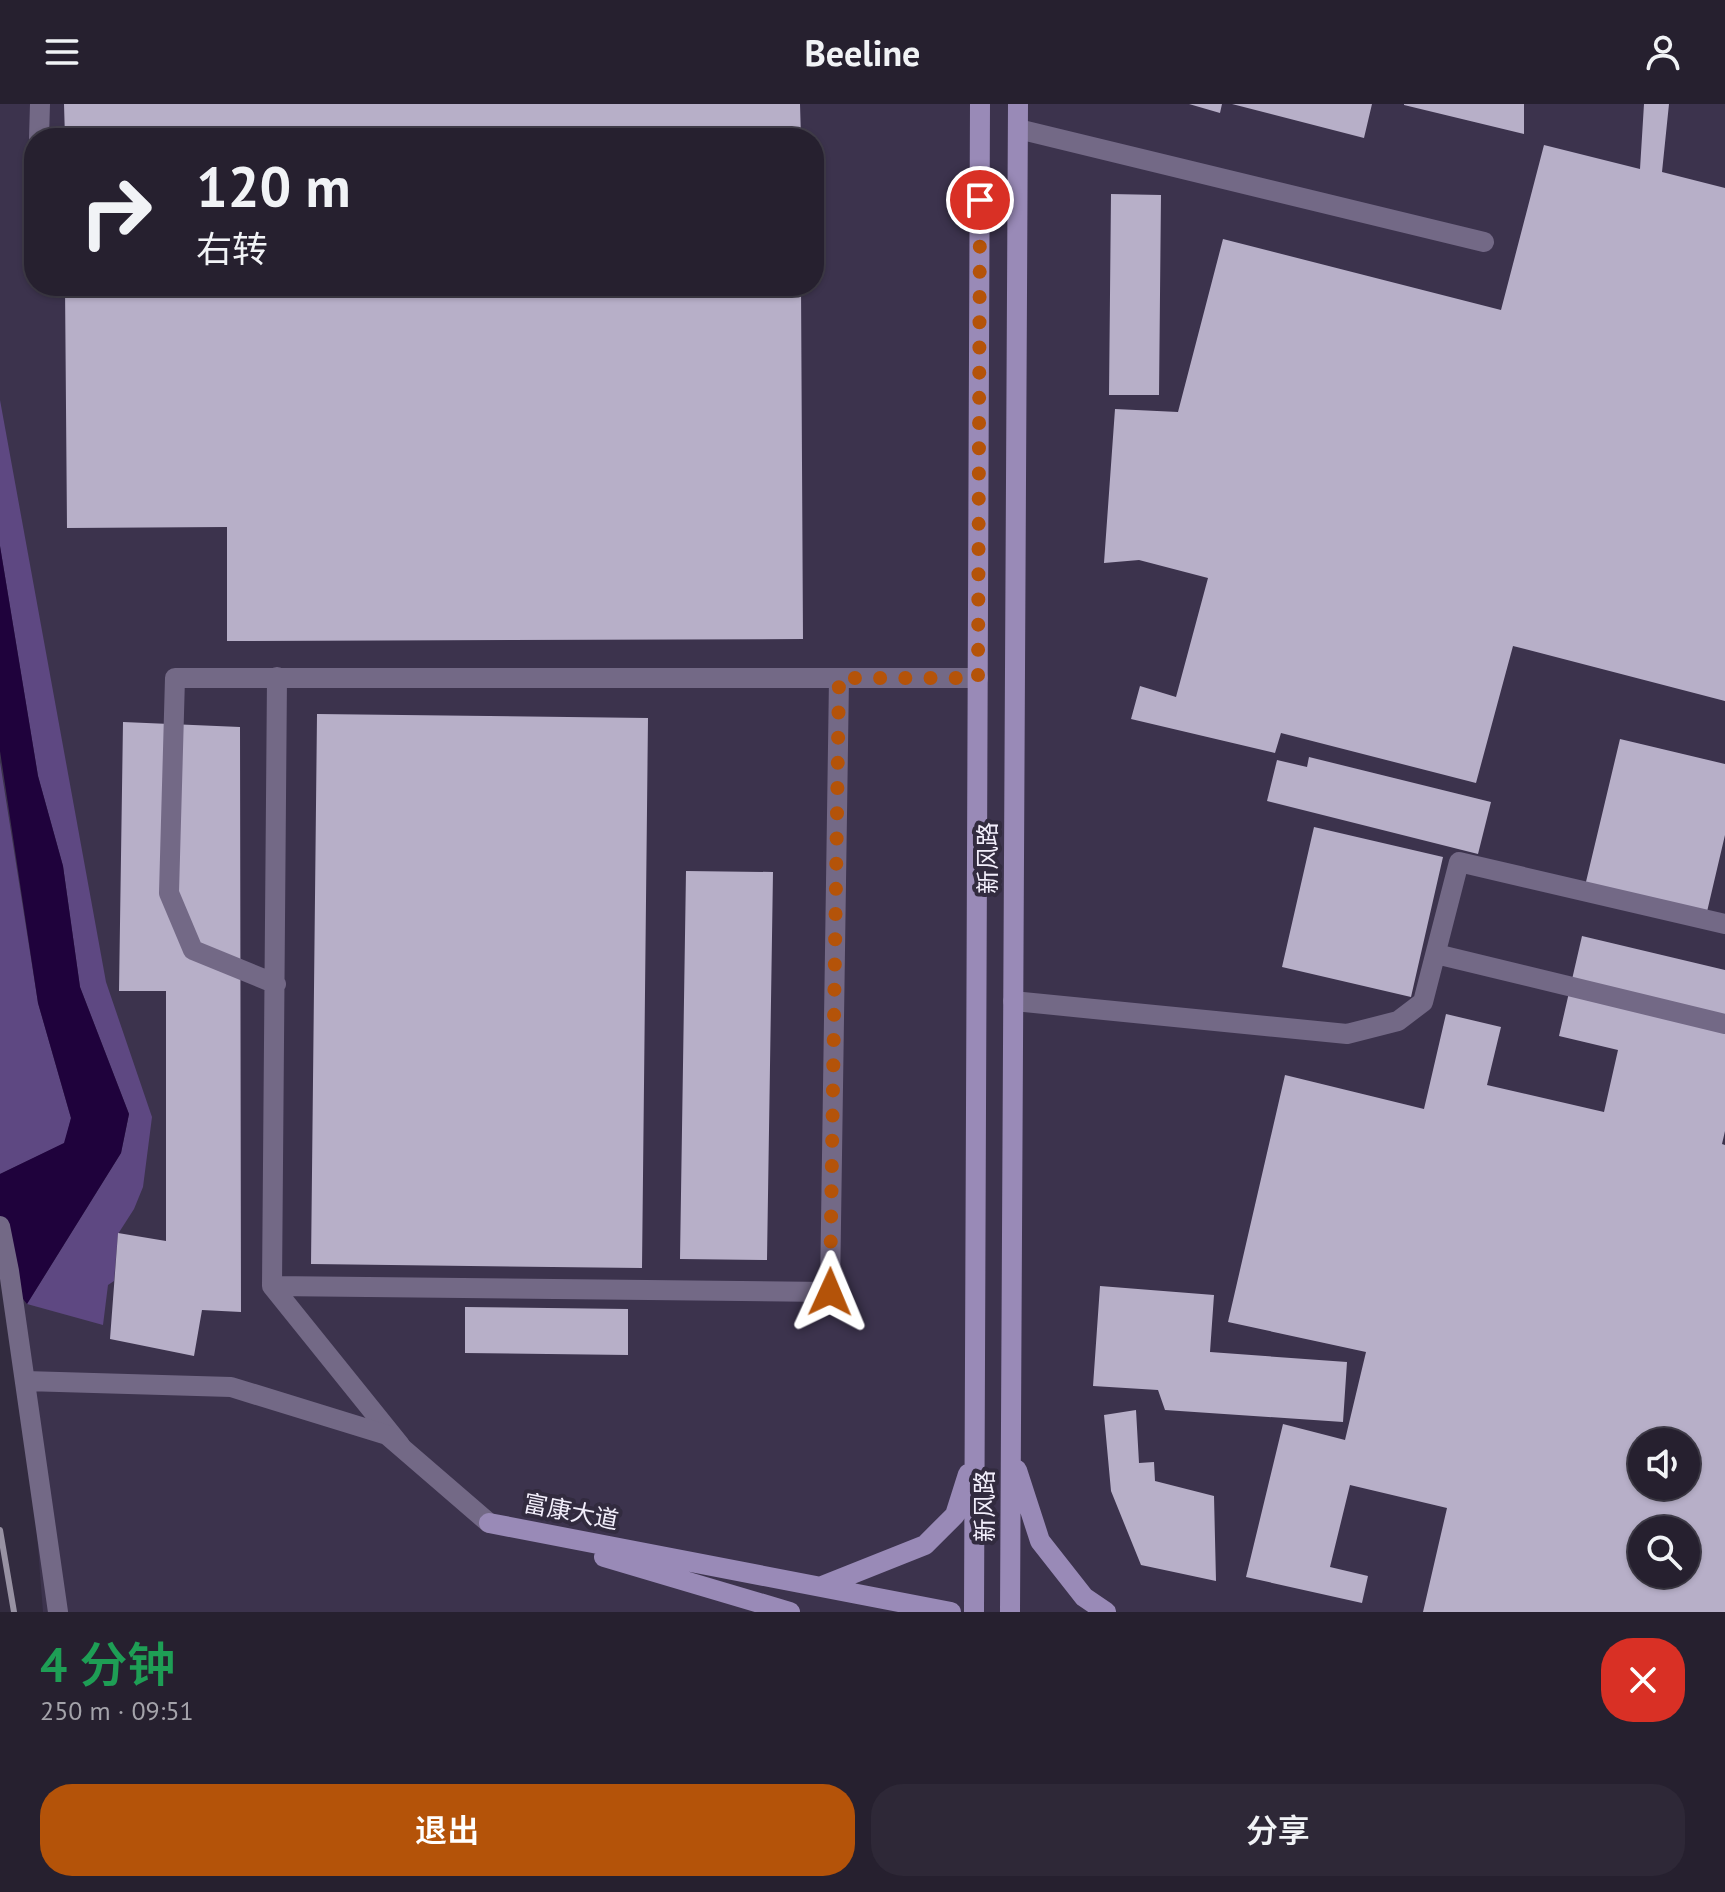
<!DOCTYPE html>
<html lang="zh">
<meta charset="utf-8">
<style>
body{margin:0;font-family:"PT Sans","Noto Sans SC",sans-serif;background:#2e2837;color:#f1f3f6;height:100vh;display:flex;flex-direction:column;font-size:30px;white-space:nowrap}
*{box-sizing:border-box;margin:0}
p{font-size:26px;color:#a4a3aa}
.icon{flex:none;width:44px;height:44px;fill:none;stroke:currentColor;stroke-width:2;stroke-linecap:round;stroke-linejoin:round}
.map{position:relative;height:1508px;overflow:hidden}
.panel{display:flex;flex-direction:column;background:#26202f;flex:1}
.panel>*{flex:none}
.top-card{position:absolute;left:24px;top:24px;width:800px;height:168px;border-radius:32px;box-shadow:0 2px 6px #0004,0 0 0 2px #423e4b;background:#26202f;color:#f1f3f6;overflow:hidden}
.fabs{position:absolute;left:1628px;top:1324px;display:grid;gap:16px}
.fabs a{display:grid;place-items:center;width:72px;height:72px;border-radius:50%;background:#26202f;box-shadow:0 2px 6px #0004,0 0 0 2px #423e4b;font-size:40px}
.pin{position:absolute;display:grid;place-items:center;width:68px;height:68px;color:#fff;margin:-34px;border:4px solid #fff;border-radius:50%;box-shadow:0 2px 8px #0007}
.me{position:absolute;width:88px;margin:-44px;rotate:1deg;stroke-linejoin:round;filter:drop-shadow(0 0 6px #0008)}
.turn{display:flex;align-items:center;gap:28px;height:168px;padding:0 40px;font-size:36px}
.turn .icon{width:104px;height:104px;stroke-width:2.5}
.turn b{display:block;font-size:56px;line-height:68px}
.round{display:grid;place-items:center;flex:none;width:84px;height:84px;border-radius:32px;background:#2e2837}
.overview{display:flex;align-items:center;justify-content:space-between;height:136px;padding:0 40px}
h1{font-size:48px;font-weight:600;line-height:60px;color:#1e9e55}
.button{display:flex;gap:16px;margin-top:auto;padding:16px 40px}
.button a{flex:1;height:92px;border-radius:32px;background:#b45309;color:#fff;font-size:32px;font-weight:600;line-height:92px;text-align:center}
.button a+a{background:#2e2837;color:#f1f3f6}
header{display:flex;justify-content:space-between;align-items:center;height:104px;padding:0 40px;background:#26202f;font-size:36px;font-weight:600}
.map>svg:first-child{display:block}
.built{fill:#3c334d;fill-rule:evenodd}
.green{fill:#5e4882}
.water{fill:#1f023c}
.building{fill:#b7afc8;fill-rule:evenodd}
.lines{fill:none;stroke-linecap:round;stroke-linejoin:round}
.lane{stroke:#736986;stroke-width:20}
.street{stroke:#736986;stroke-width:20}
.secondary{stroke:#998ab7;stroke-width:20}
.rail{stroke:#9892a3;stroke-width:6}
.route{stroke:#b45309;stroke-width:14;stroke-dasharray:0 25.2}
.labels{text-anchor:middle;stroke-width:8;stroke-linejoin:round;paint-order:stroke}
.street-label{font-size:24px;fill:#f2eefb;stroke:#322b3f}
</style>
<header><svg class="icon" aria-label="menu" viewBox="0 0 24 24"><path d="M4 6h16M4 12h16M4 18h16"/></svg>Beeline<svg class="icon" aria-label="person" viewBox="0 0 24 24"><circle cx="12" cy="8" r="4"/><path d="M4 21q1-7 8-7t8 7"/></svg></header>
<div class="map">
<svg width="1725" height="1508" viewBox="0 0 1725 1508">
<rect width="100%" height="100%" fill="#322b3f"/>
<path class="built" d="M0,0H1725V1508H43L25,1277L0,1137ZM34,34H814V182H34ZM1642,1338H1686V1382H1642ZM1642,1426H1686V1470H1642Z"/>
<path class="green" d="M0,296L106,878L152,1013L143,1083L134,1105L118,1130L114,1177L108,1181L103,1221L27,1200L121,1049L129,1010L80,883L63,762L38,672L0,442Z
M0,658L38,899L71,1014L65,1039L0,1070Z"/>
<path class="water" d="M0,442L38,672L63,762L80,883L129,1010L121,1049L27,1200L0,1166V1070L64,1039L71,1014L38,899L0,647Z"/>
<path class="building" d="M64,0H800L801,34H65Z
M1189,0H1222L1220,9Z
M1232,0H1372L1364,34Z
M1404,0H1524V30L1404,1Z
M1644,0H1669L1662,68L1725,84V597L1513,542L1476,679L1281,629L1275,649L1131,615L1140,582L1176,593L1208,474L1139,456L1104,459L1115,305L1178,308L1223,135L1501,206L1544,41L1640,65Z
M1111,90L1161,91L1159,291H1109Z
M65,182H801L803,535L227,537V423L67,424Z
M317,610L648,614L642,1164L311,1160Z
M123,618L240,623L241,1208L202,1206L194,1252L110,1235L118,1129L166,1137V887H119Z
M1620,635L1725,660V731L1706,812L1585,782Z
M1309,653L1491,698L1478,750L1267,697L1277,656L1307,663Z
M1314,723L1443,753L1411,893L1282,863Z
M686,767L773,768L767,1156L680,1155Z
M1582,832L1725,866V1027L1722,1040L1725,1041V1508H1423L1447,1404L1350,1381L1330,1463L1368,1472L1362,1499L1246,1473L1283,1320L1345,1336L1366,1248L1228,1218L1285,971L1424,1005L1446,910L1501,923L1487,981L1604,1008L1618,946L1559,932ZM1642,1338H1686V1382H1642ZM1642,1426H1686V1470H1642Z
M1100,1182L1214,1191L1210,1248L1347,1258L1343,1318L1165,1306L1158,1286L1093,1282Z
M465,1203L628,1205V1251L465,1249Z
M1136,1306L1139,1359L1154,1358L1155,1377L1214,1392L1216,1477L1141,1461L1111,1387L1104,1311Z"/>
<g class="lines">
<path class="lane" d="M1018,25L1484,138
M39,34L40,0
M277,573L272,1182L830,1188L839,574
M1436,850L1725,920
M276,880L193,846L169,789L175,574H978
M1013,897L1347,930L1398,917L1423,898L1459,758L1725,820
M272,1182L400,1341"/>
<path class="street" d="M0,1122L9,1167L58,1508
M25,1277L231,1283L387,1331L489,1419"/>
<path class="secondary" d="M1017,1366L1040,1437L1084,1493L1106,1508
M489,1419L951,1508
M604,1453L790,1508
M822,1482L925,1441L955,1411L968,1370
M974,1508L980,0
M1010,1508L1018,0"/>
<path class="rail" d="M0,1426L14,1508"/>
</g>
<g class="lines">
<path class="route" d="M830,1188L839,574H978L980,96"/>
</g>
<g class="labels">
<g class="street-label">
<text transform="translate(988 754) rotate(-90)" y="8">新风路</text>
<text transform="translate(985 1402) rotate(-90)" y="8">新风路</text>
<text transform="translate(571 1408) rotate(11)" y="8">富康大道</text>
</g>
</g>
</svg>
<div class="fabs">
<a><svg class="icon" aria-label="sound" viewBox="0 0 24 24"><path d="M4 9h4l5-4v14l-5-4H4zM17 9q2 3 0 6"/></svg></a>
<a><svg class="icon" aria-label="search" viewBox="0 0 24 24"><circle cx="10" cy="10" r="6"/><path d="M15 15l6 6"/></svg></a>
</div>
<div class="pin" style="left:980px;top:96px;background:#d93025"><svg class="icon" aria-label="arrive" viewBox="0 0 24 24"><path d="M6 21V4h12l-3 4 3 4H6"/></svg></div>
<svg class="me" style="left:830px;top:1188px" viewBox="-20 -20 40 40"><path d="M0-17L14 15 0 8-14 15z" fill="#b45309" stroke="#fff" stroke-width="4"/></svg>
<div class="top-card">
<div class="turn"><svg class="icon" aria-label="right" viewBox="0 0 24 24"><path d="M7 20v-9h11M14 6l5 5-5 5"/></svg><div><b>120 m</b>右转</div></div>
</div>
</div>
<section class="panel">
<div class="overview"><div><h1>4 分钟</h1><p>250 m · 09:51</p></div><a class="round" style="background:#d93025;color:#fff"><svg class="icon" aria-label="close" viewBox="0 0 24 24"><path d="M6 6l12 12M18 6L6 18"/></svg></a></div>
<div class="button"><a>退出</a><a>分享</a></div>
</section>
